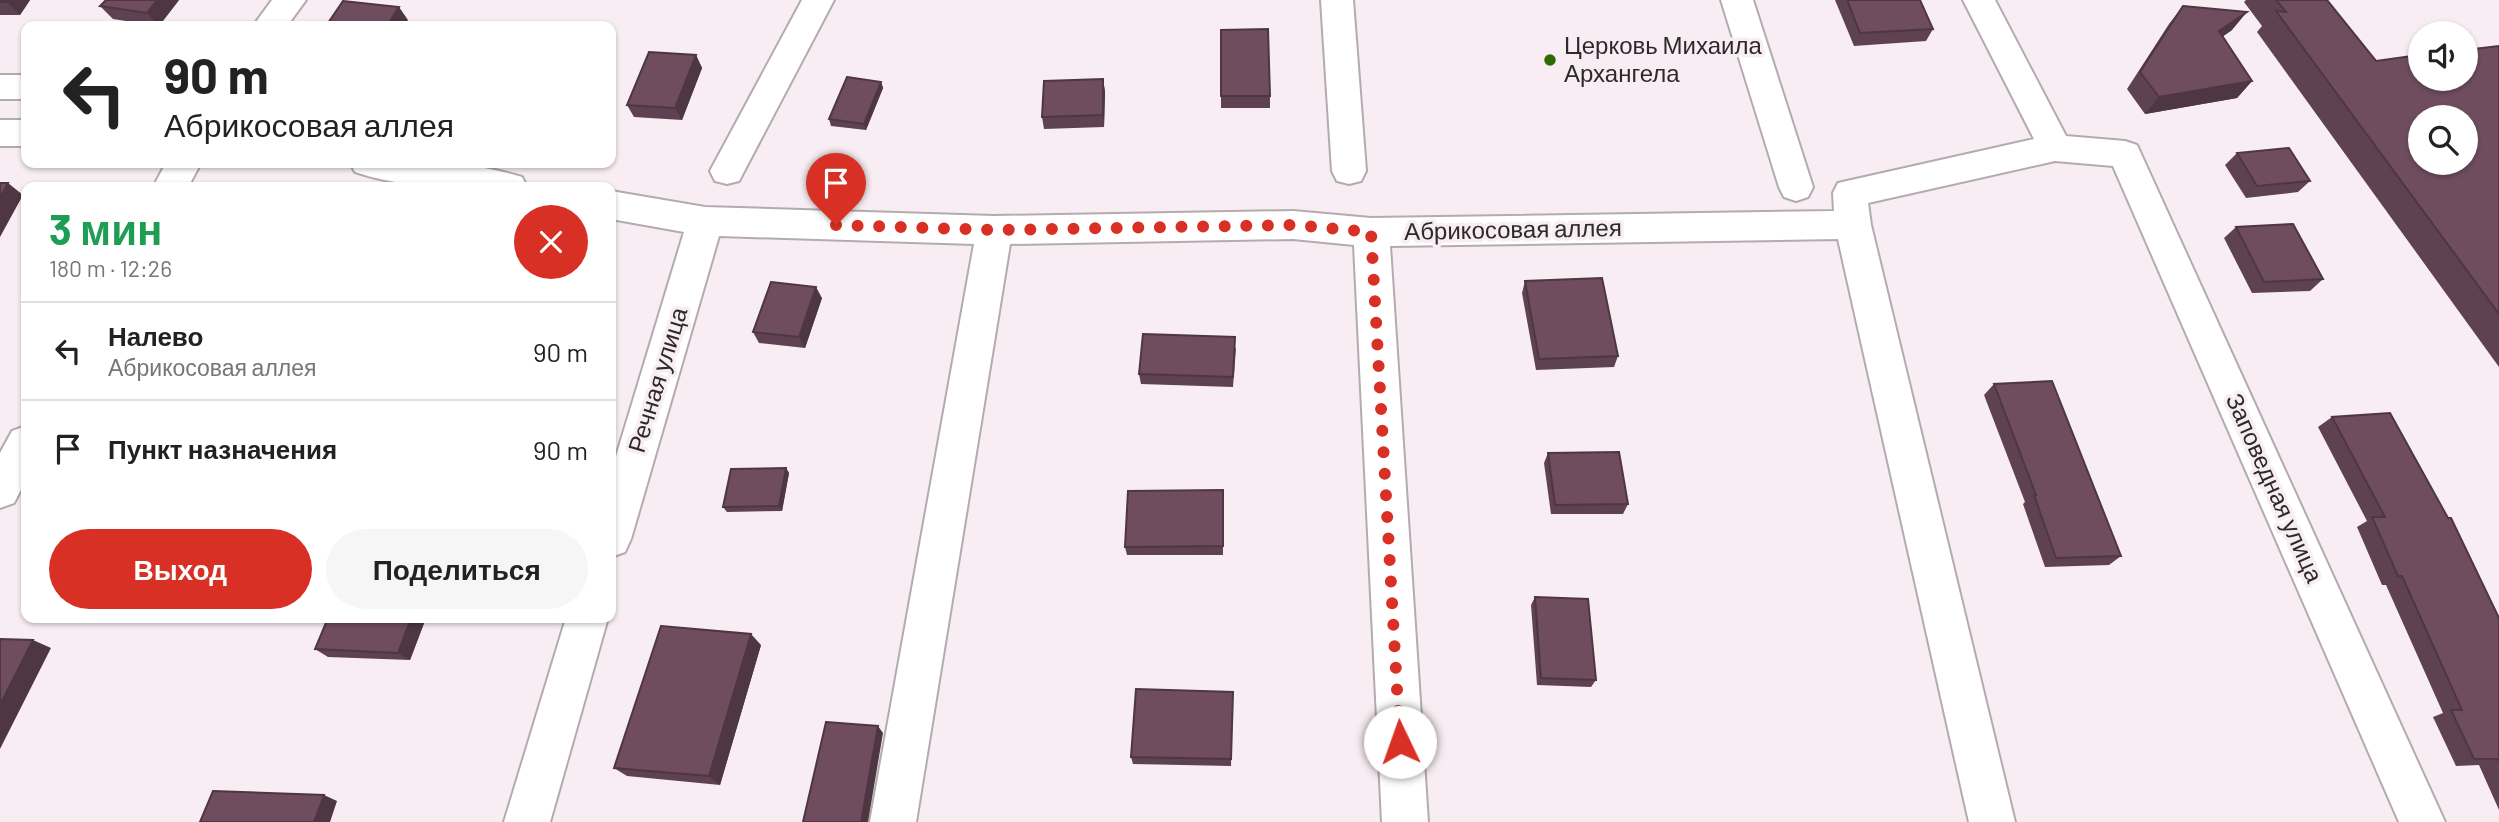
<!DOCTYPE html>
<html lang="ru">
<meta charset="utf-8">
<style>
body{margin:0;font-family:Barlow,sans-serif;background:#f6f6f6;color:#222;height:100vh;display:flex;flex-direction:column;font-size:26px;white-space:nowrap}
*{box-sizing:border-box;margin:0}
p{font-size:23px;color:#767676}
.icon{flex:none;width:38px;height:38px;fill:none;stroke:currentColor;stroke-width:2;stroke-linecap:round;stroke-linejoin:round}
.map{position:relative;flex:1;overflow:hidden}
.sheet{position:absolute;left:21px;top:182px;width:595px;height:441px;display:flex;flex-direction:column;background:#fff;border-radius:14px;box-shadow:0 2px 5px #0004}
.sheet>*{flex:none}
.guide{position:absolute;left:21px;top:21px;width:595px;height:147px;border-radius:14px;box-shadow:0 2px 5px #0004;background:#fff;color:#222;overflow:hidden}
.controls{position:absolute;left:2408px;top:21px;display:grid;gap:14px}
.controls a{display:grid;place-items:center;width:70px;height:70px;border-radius:50%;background:#fff;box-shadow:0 2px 5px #0004;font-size:35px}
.pin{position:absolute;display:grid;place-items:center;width:60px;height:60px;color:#fff;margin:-72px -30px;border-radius:50% 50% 50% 0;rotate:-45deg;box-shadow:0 0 7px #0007}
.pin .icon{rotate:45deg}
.me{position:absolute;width:77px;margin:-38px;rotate:357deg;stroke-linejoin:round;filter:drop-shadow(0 0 5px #0008)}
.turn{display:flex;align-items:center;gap:24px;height:147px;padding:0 28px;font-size:32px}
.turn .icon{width:91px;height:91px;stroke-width:2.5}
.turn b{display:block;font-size:49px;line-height:60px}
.round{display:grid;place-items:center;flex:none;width:74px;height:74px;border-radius:37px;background:#f6f6f6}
.overview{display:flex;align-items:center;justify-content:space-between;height:119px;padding:0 28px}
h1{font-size:42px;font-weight:700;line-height:52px;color:#1e9e55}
.button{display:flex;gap:14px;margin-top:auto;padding:14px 28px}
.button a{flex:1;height:80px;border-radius:42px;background:#d93025;color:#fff;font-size:28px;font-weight:700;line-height:80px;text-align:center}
.button a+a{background:#f6f6f6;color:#222}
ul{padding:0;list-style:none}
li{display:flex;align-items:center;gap:21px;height:98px;padding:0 28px;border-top:2px solid #e0e0e0}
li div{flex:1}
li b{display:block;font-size:26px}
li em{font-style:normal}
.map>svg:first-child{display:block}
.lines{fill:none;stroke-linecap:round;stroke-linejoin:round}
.minor-casing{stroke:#b4abaf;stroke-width:4}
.minor{fill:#fff;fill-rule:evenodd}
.wall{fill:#5f4252}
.shaded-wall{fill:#4e3642}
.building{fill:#6f4d5f;stroke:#4e3642;stroke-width:2;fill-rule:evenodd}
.route{stroke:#d93025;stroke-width:12;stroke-dasharray:0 21.6}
.poi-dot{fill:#2b6b00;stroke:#f8edf2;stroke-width:2.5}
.labels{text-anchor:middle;stroke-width:7;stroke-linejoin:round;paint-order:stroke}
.poi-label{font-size:24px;fill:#2e2a2c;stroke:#f8edf2;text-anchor:start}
.street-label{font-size:24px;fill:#2e2a2c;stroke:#f8edf2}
</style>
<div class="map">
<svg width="2499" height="822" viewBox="0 0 2499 822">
<rect width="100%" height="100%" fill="#f8edf2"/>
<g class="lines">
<defs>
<path id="minor" d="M272,0H306L287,26H253Z
M802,0H834L739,181L727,184L715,181L710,171Z
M1321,0H1353L1366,171L1361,181L1349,184L1337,181L1332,171Z
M1721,0H1753L1813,187L1808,197L1796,201L1784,197L1779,187Z
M1963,0H1995L2066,136L2125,141L2137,145L2445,822H2399L2113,166L2055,161L1868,203L1871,225L2015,822H1969L1838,239L1390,246L1428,822H1382L1354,245L1293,239L1010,244L916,822H870L974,244L719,236L631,539L625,552L611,557V473L684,232L611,219V191L705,207L994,216L1293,211L1371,218L1834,211L1833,193L1838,183L2034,139Z
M0,75H26V99H0Z
M0,120H26V146H0Z
M166,163H201L188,187H153Z
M350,163C406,160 468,160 522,177L527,187C471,190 409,190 355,172Z
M26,426V480L14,503L0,508V453L12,431Z
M566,618H608L550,822H504Z"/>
</defs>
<use href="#minor" class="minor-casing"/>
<use href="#minor" class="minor"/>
</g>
<path class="wall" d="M0,0H30L20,15H0Z
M179,0L159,26L113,19L100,6Z
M1835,0H1920L1933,29L1926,41L1854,46Z
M2246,0H2327L2376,61L2499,46V367L2257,32L2262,26L2244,2Z
M2183,6L2232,30L2223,36L2252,81L2237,98L2145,114L2127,89L2169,24Z
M1221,30L1270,96V108H1221Z
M696,55L702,68L682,120L634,117L627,105Z
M1103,79L1105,92L1104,127L1044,129L1042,117Z
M881,82L883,88L866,130L831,126L829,119Z
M2237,153L2310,181L2298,192L2246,198L2225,165Z
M2236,227L2323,279L2310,291L2252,293L2224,238Z
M1525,281L1618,356L1614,367L1536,370L1522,293Z
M822,298L805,348L759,343L753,332Z
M1236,348L1233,387L1141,384L1139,374Z
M1994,384L2121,556L2109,565L2045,567L2023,504L2025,502L1984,395Z
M2332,417L2499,618V810L2479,765L2456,766L2433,717L2443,713L2386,585H2382L2357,527L2367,521L2318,427Z
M1548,453L1628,504L1623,514H1551L1544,463Z
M786,468L789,473L782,511L727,512L723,507Z
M1223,490V555H1127L1125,547Z
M1535,597L1596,680L1591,687L1537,685L1531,605Z
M328,618H426L410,660L328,657L315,649Z
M761,645L720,785L627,776L614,768Z
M1233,699L1231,766L1133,764L1131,757Z"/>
<path class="shaded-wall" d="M8,0H30L20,15L7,2Z
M157,0H179L159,26L147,13Z
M399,7L408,20L404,26H387Z
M2247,12L2232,30L2205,49L2219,31Z
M696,55L702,68L682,120L675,108Z
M1103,79L1105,92L1104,127L1103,115Z
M2252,81L2237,98L2145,114L2159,97Z
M881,82L883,88L866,130L864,124Z
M8,183L23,195L0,237V198Z
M816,287L822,298L805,348L799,337Z
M786,468L789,473L782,511L779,506Z
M411,618H426L410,660L398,653Z
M751,634L761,645L720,785L709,776Z
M33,640L51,648L0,749V705Z
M878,726L883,733L868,822H861Z
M324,795L337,801L330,822H314Z"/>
<path class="building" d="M0,0H8L7,2H0Z
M106,0H157L147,13L100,6Z
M1847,0H1920L1933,29L1860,33Z
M2276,0H2327L2376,61L2420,55V79H2466V50L2499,46V314L2276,11L2286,12ZM2420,117H2466V163H2420Z
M343,1L399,7L387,26H326Z
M2183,6L2247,12L2219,31L2252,81L2159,97L2140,72Z
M1268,29L1270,96H1221V30Z
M649,52L696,55L675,108L627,105Z
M847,77L881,82L864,124L829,119Z
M1103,79V115L1042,117L1044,81Z
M2289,148L2310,181L2257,186L2237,153Z
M0,183H8L0,198Z
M2293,224L2323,279L2264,282L2236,227Z
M1602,278L1618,356L1539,359L1525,281Z
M771,282L816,287L799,337L753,332Z
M1143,334L1235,337L1233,377L1139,374Z
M2052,381L2121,556L2056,558L2034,495H2036L1994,384Z
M2390,413L2448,518H2451L2499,618V762L2498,759H2474L2451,710H2462L2402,576H2398L2372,517H2385L2332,417Z
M1619,452L1628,504L1555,505L1548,453Z
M786,468L779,506L723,507L731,469Z
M1223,490V546L1125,547L1128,491Z
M1535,597L1588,599L1596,680L1541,678Z
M328,618H411L398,653L315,649Z
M661,626L751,634L709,776L614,768Z
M0,639L33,640L0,705Z
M1136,689L1233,692L1231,759L1131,757Z
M826,722L878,726L861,822H803Z
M213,791L324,795L314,822H200Z"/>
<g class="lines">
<path class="route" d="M836,225L994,230L1293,225L1371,232L1400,742"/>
</g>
<circle class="poi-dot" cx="1550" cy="60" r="7"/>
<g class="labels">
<g class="poi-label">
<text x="1564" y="54">Церковь Михаила<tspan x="1564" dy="28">Архангела</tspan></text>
</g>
<g class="street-label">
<text transform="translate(1513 230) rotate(-1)" y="8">Абрикосовая аллея</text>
<text transform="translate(658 380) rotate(-73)" y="8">Речная улица</text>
<text transform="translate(2274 488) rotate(66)" y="8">Заповедная улица</text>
</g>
</g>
</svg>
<div class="controls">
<a><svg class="icon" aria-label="sound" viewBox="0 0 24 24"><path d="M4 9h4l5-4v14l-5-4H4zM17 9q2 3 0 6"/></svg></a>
<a><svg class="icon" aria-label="search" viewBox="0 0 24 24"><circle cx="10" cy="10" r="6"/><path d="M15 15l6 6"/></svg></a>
</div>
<div class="pin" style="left:836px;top:225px;background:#d93025"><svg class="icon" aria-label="arrive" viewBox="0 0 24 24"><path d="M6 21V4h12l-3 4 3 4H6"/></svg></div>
<svg class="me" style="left:1400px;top:742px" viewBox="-20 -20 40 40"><circle r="19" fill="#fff"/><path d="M0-13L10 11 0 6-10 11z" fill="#d93025"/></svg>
<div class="guide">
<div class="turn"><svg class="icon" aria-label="left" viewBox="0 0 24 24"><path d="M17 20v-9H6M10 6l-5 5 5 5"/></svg><div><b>90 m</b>Абрикосовая аллея</div></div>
</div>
<section class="sheet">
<div class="overview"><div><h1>3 мин</h1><p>180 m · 12:26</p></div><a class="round" style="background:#d93025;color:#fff"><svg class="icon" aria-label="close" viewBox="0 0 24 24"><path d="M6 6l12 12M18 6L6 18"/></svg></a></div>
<ul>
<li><svg class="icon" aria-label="left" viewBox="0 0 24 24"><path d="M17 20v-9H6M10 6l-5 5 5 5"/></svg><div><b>Налево</b><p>Абрикосовая аллея</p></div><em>90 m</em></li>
<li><svg class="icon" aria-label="arrive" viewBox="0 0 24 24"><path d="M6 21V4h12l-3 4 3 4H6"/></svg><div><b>Пункт назначения</b></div><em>90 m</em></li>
</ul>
<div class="button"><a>Выход</a><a>Поделиться</a></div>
</section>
</div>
